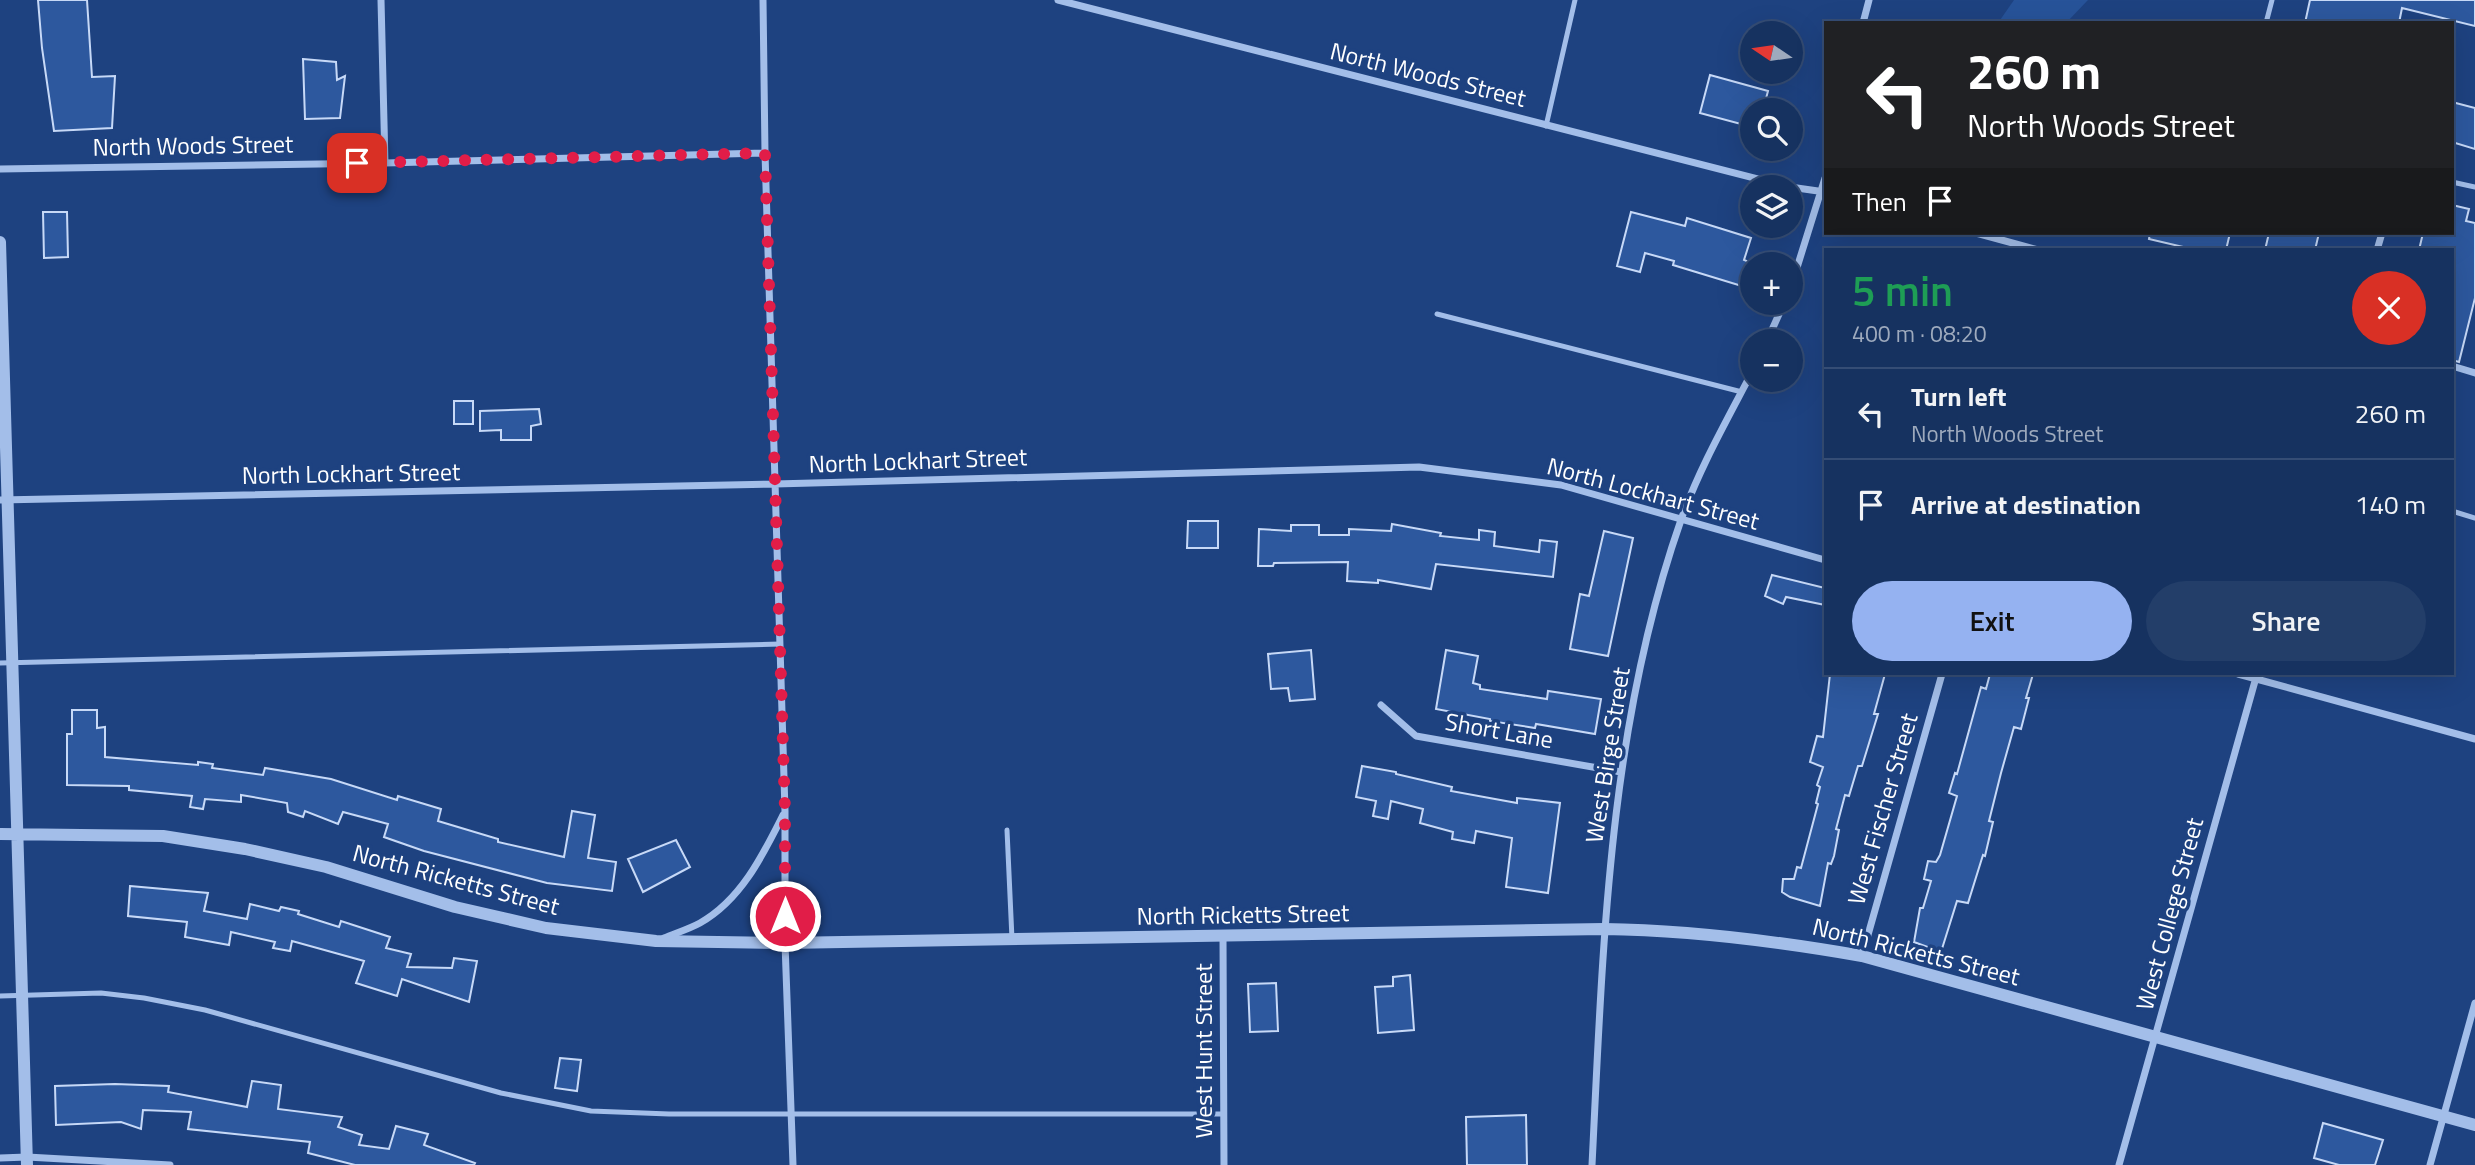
<!DOCTYPE html>
<meta charset="utf-8">
<style>
body{margin:0;font-family:"Titillium Web",sans-serif;background:#233e69;color:#f1f3f6;height:100vh;display:flex;flex-direction:column;font-size:26px;white-space:nowrap}
*{box-sizing:border-box;margin:0}
p{font-size:23px;color:#9eaabd}
.icon{flex:none;width:38px;height:38px;fill:none;stroke:currentColor;stroke-width:2;stroke-linecap:round;stroke-linejoin:round}
.map{position:relative;flex:1;overflow:hidden}
.drawer{position:absolute;left:1824px;top:248px;width:630px;height:427px;display:flex;flex-direction:column;background:#163260;border-radius:0px;box-shadow:0 7px 28px #0002,0 0 0 2px #354d75}
.drawer>*{flex:none}
.banner{position:absolute;left:1824px;top:21px;width:630px;height:214px;border-radius:0px;box-shadow:0 7px 28px #0002,0 0 0 2px #354d75;background:#202124;color:#fff;overflow:hidden}
.needle{width:46px;rotate:283deg}
.controls{position:absolute;left:1740px;top:21px;display:grid;gap:14px}
.controls a{display:grid;place-items:center;width:63px;height:63px;border-radius:50%;background:#163260;box-shadow:0 7px 28px #0002,0 0 0 2px #354d75;font-size:35px}
.pin{position:absolute;display:grid;place-items:center;width:60px;height:60px;color:#fff;margin:-30px;border-radius:14px;box-shadow:0 4px 10px #0006}
.me{position:absolute;width:77px;margin:-38px;rotate:0deg;stroke-linejoin:round;filter:drop-shadow(0 0 5px #0008)}
.turn{display:flex;align-items:center;gap:24px;height:147px;padding:0 28px;font-size:32px}
.turn .icon{width:91px;height:91px;stroke-width:2.5}
.turn b{display:block;font-size:49px;line-height:60px}
.then{display:flex;align-items:center;height:66px;padding:0 28px;background:#0003;gap:14px;font-size:26px}
.round{display:grid;place-items:center;flex:none;width:74px;height:74px;border-radius:37px;background:#233e69}
.overview{display:flex;align-items:center;justify-content:space-between;height:119px;padding:0 28px}
h1{font-size:42px;font-weight:600;line-height:52px;color:#1e9e55}
.action{display:flex;gap:14px;margin-top:auto;padding:14px 28px}
.action a{flex:1;height:80px;border-radius:42px;background:#95b2f1;color:#111;font-size:28px;font-weight:600;line-height:80px;text-align:center}
.action a+a{background:#233e69;color:#f1f3f6}
ul{padding:0;list-style:none}
li{display:flex;align-items:center;gap:21px;height:91px;padding:0 28px;border-top:2px solid #354d75}
li div{flex:1}
li b{display:block;font-size:26px}
li em{font-style:normal}
.map>svg:first-child{display:block}
.green{fill:#275399}
.building{fill:#2d589e;stroke:#c7d9f7;stroke-width:2}
.lines{fill:none;stroke-linecap:round;stroke-linejoin:round}
.service{stroke:#a3bee9;stroke-width:5}
.minor{stroke:#a3bee9;stroke-width:7}
.tertiary{stroke:#a3bee9;stroke-width:12}
.route{stroke:#e11d48;stroke-width:12;stroke-dasharray:0 21.6}
.labels{text-anchor:middle;stroke-width:7;stroke-linejoin:round;paint-order:stroke}
.street-label{font-size:24px;fill:#fff;stroke:#1e4280}
</style>
<div class="map">
<svg width="2475" height="1165" viewBox="0 0 2475 1165">
<rect width="100%" height="100%" fill="#1e4280"/>
<path class="green" d="M2014,0H2088L2066,23H1998Z"/>
<path class="building" d="M38,0H87L92,77L115,76L112,128L54,131L42,48Z
M2310,0H2475V26L2402,8L2399,23H2305Z
M303,59L336,62L337,80L345,76L340,118L305,119Z
M1710,75L1768,91L1763,110H1752V127L1700,113Z
M2452,102L2475,108V149L2452,142Z
M2452,205L2469,209L2466,221L2475,223V298L2459,362L2452,360V250H2419L2423,233H2452Z
M43,212H67L68,257L44,258Z
M1631,212L1685,226L1687,218L1751,238L1744,260L1752,263L1745,287L1673,265L1674,261L1645,253L1640,272L1617,266Z
M2150,233H2230L2226,250H2196L2149,239Z
M2269,233H2319L2315,250H2265Z
M454,401H473V424H454Z
M539,409L541,424L531,426V440H501V430L480,431V411Z
M1188,521H1218V548H1187Z
M1392,524L1441,533L1440,536L1479,540V530L1495,532L1494,546L1539,552L1540,540L1557,542L1553,577L1436,564L1431,589L1378,580V583L1347,581L1348,562L1274,563L1273,566H1258L1259,529L1291,531V525H1319V535H1349V529L1391,531Z
M1604,531L1633,538L1608,656L1570,649L1580,594L1589,596Z
M1772,575L1825,588V605L1786,597L1783,604L1765,596Z
M1311,650L1315,699L1290,701L1288,688L1271,689L1268,654Z
M1446,650L1478,656L1473,683L1480,685V689L1547,699L1548,691L1601,699L1595,734L1536,724L1535,728L1490,721V719L1436,709Z
M1830,674H1885L1874,714H1878L1862,766H1858L1849,796L1845,795L1836,829L1839,830L1834,856L1831,864L1828,863L1820,906L1790,897L1782,892L1783,879H1794L1797,867L1801,868L1818,804L1816,803L1820,787L1817,785L1823,767L1810,762L1817,736L1823,737Z
M1990,674H2033L2026,698H2029L2021,729L2014,727L2001,773L1989,821L1993,822L1985,856L1983,855L1968,903L1957,901L1941,952L1914,942L1920,908H1923L1931,881L1924,879L1928,861L1936,862L1940,855L1957,796L1949,793L1955,773L1957,774L1981,687L1986,689Z
M72,710H97V728L105,727V757L198,765V762L213,764L212,768L263,775L265,768L331,779L397,800L398,796L441,809L438,821L498,839V842L564,857L572,811L595,815L588,858L616,862L612,891L547,883L424,851L384,837L388,824L343,812L338,824L305,811L303,817L288,812L287,803L241,795V802L205,799L203,809L190,807L192,796L129,790V786L67,785V734H72Z
M1362,766L1396,772V774L1452,787L1451,791L1517,803V798L1560,803L1548,893L1506,887L1512,838L1476,831L1474,843L1452,839L1453,832L1420,823L1423,809L1391,801L1388,819L1373,816L1376,801L1356,797Z
M676,840L690,867L643,892L628,859Z
M130,886L208,893L204,911L247,919L250,904L279,911L281,907L299,911L298,914L339,927L341,921L390,937L386,948L411,954L407,967L452,968L454,958L477,961L469,1002L402,979L397,996L356,983L364,961L292,941L290,951L273,948L275,942L231,932L229,945L185,937L187,922L128,916Z
M1410,975L1414,1030L1378,1033L1375,987L1393,986V977Z
M1276,983L1278,1031L1250,1032L1248,984Z
M560,1058L581,1060L577,1091L555,1088Z
M252,1081L281,1085L278,1109L342,1117L338,1127L362,1135L359,1145L389,1149L396,1126L428,1134L424,1145L475,1163L474,1165H355L308,1153L310,1142L188,1129L191,1112L143,1110L141,1129L121,1122L56,1125L55,1086L115,1084L169,1086L168,1092L247,1107Z
M1526,1115L1527,1165H1467L1466,1117Z
M2323,1123L2383,1140L2375,1165H2339L2314,1158Z"/>
<g class="lines">
<path class="service" d="M2266,23L2272,0
M1546,126L1575,0
M2452,182L2475,187
M1437,314L1742,392
M2452,511L2475,518
M0,663L780,644
M1007,830L1012,939
M0,996L101,993L144,998L205,1010L501,1093L591,1111L669,1114H1223"/>
<path class="minor" d="M381,0L385,163
M763,0L765,153L785,811V943L793,1165
M1058,0L1789,187
M1863,23L1869,0
M0,169L385,163L765,153
M1790,187L1825,192
M1976,233L2038,250
M2377,250L2382,233
M1790,290L1825,178
M1767,341L1784,303
M2452,366L2475,373
M0,500L775,484L1419,467L1561,485L1825,560
M2238,674L2475,739
M1381,705L1416,736L1621,772
M1223,936L1224,1165
M664,938C676,933 689,929 700,923C741,900 763,855 783,815
M1862,956L1942,674
M0,1158L27,1157L170,1165
M1592,1165C1603,948 1608,728 1681,520C1699,469 1727,420 1752,372
M2119,1165L2257,674
M2430,1165L2475,1003"/>
<path class="tertiary" d="M0,242L27,1165
M0,834L163,836L245,849L326,867L455,907L546,928L656,941L785,943L1604,929C1691,930 1776,941 1862,956L2475,1125"/>
</g>
<g class="lines">
<path class="route" d="M357,163L765,153L785,811V916"/>
</g>
<g class="labels">
<g class="street-label">
<text transform="translate(1428 75) rotate(14)" y="8">North Woods Street</text>
<text transform="translate(193 146) rotate(-1)" y="8">North Woods Street</text>
<text transform="translate(918 461) rotate(-2)" y="8">North Lockhart Street</text>
<text transform="translate(351 474) rotate(-1)" y="8">North Lockhart Street</text>
<text transform="translate(1653 494) rotate(15)" y="8">North Lockhart Street</text>
<text transform="translate(1499 731) rotate(10)" y="8">Short Lane</text>
<text transform="translate(1608 755) rotate(-81)" y="8">West Birge Street</text>
<text transform="translate(1883 809) rotate(-74)" y="8">West Fischer Street</text>
<text transform="translate(456 880) rotate(15)" y="8">North Ricketts Street</text>
<text transform="translate(2170 914) rotate(-75)" y="8">West College Street</text>
<text transform="translate(1243 915) rotate(-1)" y="8">North Ricketts Street</text>
<text transform="translate(1916 952) rotate(14)" y="8">North Ricketts Street</text>
<text transform="translate(1204 1051) rotate(-90)" y="8">West Hunt Street</text>
</g>
</g>
</svg>
<div class="controls">
<a><svg class="needle" viewBox="-14 -14 28 28"><path d="M0-13l5 13h-10z" fill="#e53935"/><path d="M0 13l5-13h-10z" fill="#9eaabd"/></svg></a>
<a><svg class="icon" aria-label="search" viewBox="0 0 24 24"><circle cx="10" cy="10" r="6"/><path d="M15 15l6 6"/></svg></a>
<a><svg class="icon" aria-label="layers" viewBox="0 0 24 24"><path d="M12 4l9 5-9 5-9-5zM3 14l9 5 9-5"/></svg></a>
<a>+</a>
<a>−</a>
</div>
<div class="pin" style="left:357px;top:163px;background:#d93025"><svg class="icon" aria-label="arrive" viewBox="0 0 24 24"><path d="M6 21V4h12l-3 4 3 4H6"/></svg></div>
<svg class="me" style="left:785px;top:916px" viewBox="-20 -20 40 40"><circle r="17" fill="#e11d48" stroke="#fff" stroke-width="3"/><path d="M0-11L8 9 0 5-8 9z" fill="#fff"/></svg>
<div class="banner">
<div class="turn"><svg class="icon" aria-label="left" viewBox="0 0 24 24"><path d="M17 20v-9H6M10 6l-5 5 5 5"/></svg><div><b>260 m</b>North Woods Street</div></div>
<div class="then">Then<svg class="icon" aria-label="arrive" viewBox="0 0 24 24"><path d="M6 21V4h12l-3 4 3 4H6"/></svg></div>
</div>
<section class="drawer">
<div class="overview"><div><h1>5 min</h1><p>400 m · 08:20</p></div><a class="round" style="background:#d93025;color:#fff"><svg class="icon" aria-label="close" viewBox="0 0 24 24"><path d="M6 6l12 12M18 6L6 18"/></svg></a></div>
<ul>
<li><svg class="icon" aria-label="left" viewBox="0 0 24 24"><path d="M17 20v-9H6M10 6l-5 5 5 5"/></svg><div><b>Turn left</b><p>North Woods Street</p></div><em>260 m</em></li>
<li><svg class="icon" aria-label="arrive" viewBox="0 0 24 24"><path d="M6 21V4h12l-3 4 3 4H6"/></svg><div><b>Arrive at destination</b></div><em>140 m</em></li>
</ul>
<div class="action"><a>Exit</a><a>Share</a></div>
</section>
</div>
